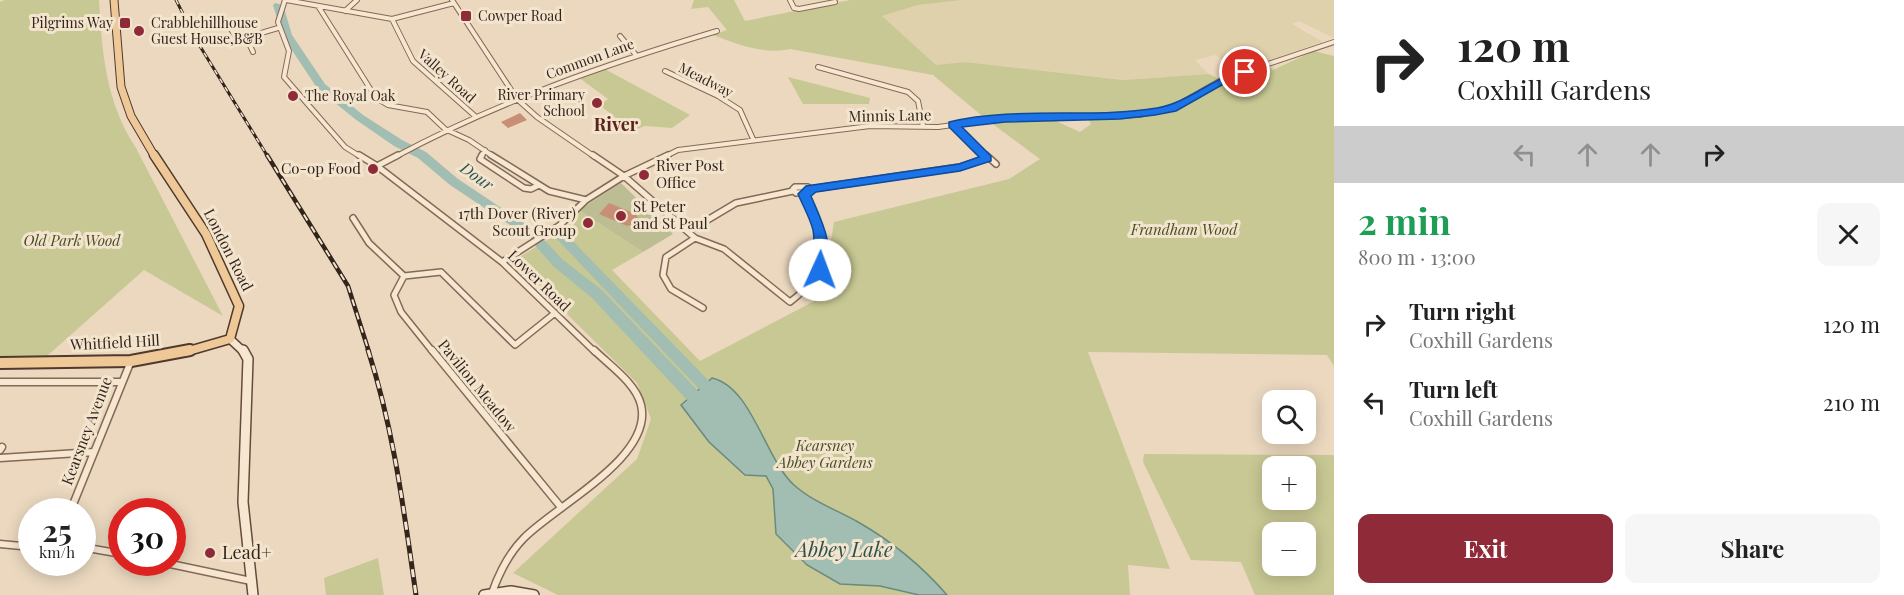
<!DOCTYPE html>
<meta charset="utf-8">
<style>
body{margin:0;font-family:"Playfair Display",serif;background:#f6f6f6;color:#222;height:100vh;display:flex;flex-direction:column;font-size:22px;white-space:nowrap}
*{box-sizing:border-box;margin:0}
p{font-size:20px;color:#767676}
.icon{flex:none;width:33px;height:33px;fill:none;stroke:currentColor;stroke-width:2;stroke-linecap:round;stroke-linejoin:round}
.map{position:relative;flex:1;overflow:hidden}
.panel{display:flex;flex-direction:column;background:#fff;width:570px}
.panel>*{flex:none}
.guide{background:#fff;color:#222;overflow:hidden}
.tools{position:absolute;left:1262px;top:390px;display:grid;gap:12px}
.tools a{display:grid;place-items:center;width:54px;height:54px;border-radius:12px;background:#fff;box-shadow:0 3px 15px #0003;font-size:30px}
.speed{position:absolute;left:18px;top:498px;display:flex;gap:12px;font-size:30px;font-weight:700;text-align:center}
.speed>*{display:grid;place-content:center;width:78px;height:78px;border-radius:50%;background:#fff;box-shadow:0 3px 15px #0003;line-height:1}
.speed small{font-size:15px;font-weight:400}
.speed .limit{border:9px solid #d22;background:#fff;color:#111}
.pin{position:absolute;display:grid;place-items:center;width:51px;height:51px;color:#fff;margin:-26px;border:3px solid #fff;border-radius:50%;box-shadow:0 2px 6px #0007}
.me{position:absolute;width:66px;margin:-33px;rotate:2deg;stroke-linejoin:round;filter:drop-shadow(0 0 4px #0008)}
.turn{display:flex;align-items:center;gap:21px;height:126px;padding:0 24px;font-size:27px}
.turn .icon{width:78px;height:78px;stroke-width:2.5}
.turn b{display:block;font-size:42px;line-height:51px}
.lanes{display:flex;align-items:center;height:57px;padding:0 24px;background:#0003;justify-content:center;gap:30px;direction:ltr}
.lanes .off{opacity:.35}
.round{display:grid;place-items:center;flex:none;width:63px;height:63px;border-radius:12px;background:#f6f6f6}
.overview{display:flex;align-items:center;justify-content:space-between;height:102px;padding:0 24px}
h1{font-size:36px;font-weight:700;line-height:45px;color:#1e9e55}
.cta{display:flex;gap:12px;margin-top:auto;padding:12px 24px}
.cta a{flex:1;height:69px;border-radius:12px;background:#8f2b38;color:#fff;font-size:24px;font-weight:700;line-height:69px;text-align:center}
.cta a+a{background:#f6f6f6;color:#222}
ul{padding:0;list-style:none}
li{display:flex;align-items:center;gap:18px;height:78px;padding:0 24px}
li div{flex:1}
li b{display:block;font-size:22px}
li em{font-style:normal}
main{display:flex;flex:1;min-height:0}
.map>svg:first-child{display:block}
.farmland{fill:#e0d1ad}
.green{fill:#c8c894;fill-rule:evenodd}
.cemetery{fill:#bdbd93}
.water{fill:#a2bdb2;stroke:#6a8a7e;stroke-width:1.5}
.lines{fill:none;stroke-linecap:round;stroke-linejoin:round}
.river{fill:#a2bdb2;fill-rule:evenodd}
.building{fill:#c88e76}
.street-far2-casing{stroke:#836958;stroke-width:6}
.street-far1-casing{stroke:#836958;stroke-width:8}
.street-casing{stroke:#836958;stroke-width:9}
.secondary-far1-casing{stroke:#644b3c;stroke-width:10}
.secondary-casing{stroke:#644b3c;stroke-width:12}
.primary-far2-casing{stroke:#50392d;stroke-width:9}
.primary-far1-casing{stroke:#50392d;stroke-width:11}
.primary-casing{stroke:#50392d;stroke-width:14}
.street-far2{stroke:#f7e7d1;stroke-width:4}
.street-far1{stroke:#f7e7d1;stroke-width:5}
.street{stroke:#f7e7d1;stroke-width:6}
.secondary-far1{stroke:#f7e7d1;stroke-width:7}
.secondary{stroke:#f7e7d1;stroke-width:9}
.primary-far2{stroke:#eec897;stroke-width:7}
.primary-far1{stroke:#eec897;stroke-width:8}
.primary{stroke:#eec897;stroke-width:10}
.rail-far2-casing{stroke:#33241c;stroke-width:3}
.rail-far1-casing{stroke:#33241c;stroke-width:4.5}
.rail-casing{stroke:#33241c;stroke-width:5}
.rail-far2{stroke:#f3e4ce;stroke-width:1.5;stroke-dasharray:5;stroke-linecap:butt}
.rail-far1{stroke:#f3e4ce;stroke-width:2;stroke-dasharray:7;stroke-linecap:butt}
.rail{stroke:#f3e4ce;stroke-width:3;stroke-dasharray:8;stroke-linecap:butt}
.route{fill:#1a73e8;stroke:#114b97;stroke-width:1.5}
.poi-dot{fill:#8f2b38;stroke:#f3e4ce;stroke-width:2}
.labels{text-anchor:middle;stroke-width:6;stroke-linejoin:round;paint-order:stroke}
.far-poi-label{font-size:14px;fill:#33241c;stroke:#f3e4ce;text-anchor:start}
.far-street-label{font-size:14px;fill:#33241c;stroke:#f3e4ce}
.street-label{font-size:15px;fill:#33241c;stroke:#f3e4ce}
.poi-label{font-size:15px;fill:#33241c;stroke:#f3e4ce;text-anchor:start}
.park-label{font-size:15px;font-style:italic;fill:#494e24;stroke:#f3e4ce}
.water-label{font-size:16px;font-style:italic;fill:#2c524b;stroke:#f3e4ce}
.quarter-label{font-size:18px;font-weight:bold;fill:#5d231e;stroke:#f3e4ce}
.near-poi-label{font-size:18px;fill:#33241c;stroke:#f3e4ce;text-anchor:start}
.near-water-label{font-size:20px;font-style:italic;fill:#2c524b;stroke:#f3e4ce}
</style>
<main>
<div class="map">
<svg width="1334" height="595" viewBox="0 0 1334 595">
<rect width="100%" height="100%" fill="#ebd8bf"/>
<path class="farmland" d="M963,0H1334V38L1299,21L1292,24L1323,42L1240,70L1215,55L1195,60L1209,74L1128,80L965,62L936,65L881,16L918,5Z"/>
<path class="green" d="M5,0H99C102,54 106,102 136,148L223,316L144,270L47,356L0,357V2Z
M694,0H734L745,21L850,0H963L918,5L882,16L936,65L965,62L1124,80L1209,74L1219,79L1172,108L1139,115L987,120L933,75L790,49C765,55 736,44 713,35L727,30L708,7L691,9Z
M1314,51L1334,56V366L1327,355L1088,352L1170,569L1128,565L1130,595H558L513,573L637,459L651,419L637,383L513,261L568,227L579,210L643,252L612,270L700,361L822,297L834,222L1009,179L1040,159L990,122L1056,121L1080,132L1091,124L1088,119L1173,112L1223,82L1269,67L1273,70Z
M601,67L690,115L672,128L645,126L632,131L602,107L601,104L608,99L578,77Z
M788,77L870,98L869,104H803Z
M1144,454L1334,455V595H1255L1241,562L1191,560L1143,462ZM1272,466H1305V500H1272ZM1272,532H1305V566H1272Z
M378,558L384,595H326L324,578Z"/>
<path class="cemetery" d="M621,183L673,234L643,252L579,210Z"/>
<path class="water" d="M712,378C752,387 765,459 794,485C813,502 837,510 858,522C893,542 921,565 947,595H919L880,586L840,584L807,565L776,534L773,489L766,476L745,475L709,442L681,405Z"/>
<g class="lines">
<path class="river" d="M275,3L283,5L292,35L325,84L363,115L402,140L426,152L458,179L536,231L563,260L602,290L699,392L701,397L699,402L694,403L689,402L592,298L553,266L528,237L450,185L418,158L394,146L355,119L317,88L282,35L273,5Z
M557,227L561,229L711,383L713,387L711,391L706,393L701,391L553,235L551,232L553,229Z"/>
</g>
<path class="building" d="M520,113L527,120L508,128L501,122Z
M609,203L636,214L640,222L627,226L599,214Z"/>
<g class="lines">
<defs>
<path id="street-far2" d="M285,0L278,22L289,51L284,77L345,147L361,157
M286,0L392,19L454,3
M452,0L517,99L537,117L595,157
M790,0L794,8L799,9L835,2
M318,6L376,98L388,105L427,112L445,129L469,140L494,157
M345,11L357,0
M392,19L413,61L475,116
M227,23L234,34L251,36L278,28
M251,36L247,39L253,52
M620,36L636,55
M818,67L908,92L918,101L923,126
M665,71L718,96L740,110L753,139
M953,125L988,157
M395,157C497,102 606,64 717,31
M481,157L485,150
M664,157L678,150L870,126L938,127L1005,118L1139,115L1172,108L1223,79L1334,42"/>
<path id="street-far1" d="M359,155L377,166L502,262L595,352
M482,155L480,159L524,188L531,189L539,185
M491,155L549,191L586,200
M593,155L624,176L695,238L724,249L790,302C835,268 823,240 804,194
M986,155L996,164
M377,166L398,155
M795,187H808L810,192L796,193L793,189Z
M811,189L960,167L987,158
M353,218L369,243L404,276L441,272L515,345L555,313
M689,231L736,203L793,191
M695,238L666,257L663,275L671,289L703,308
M502,262L560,225L586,200L624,176L668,155
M404,276L394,295L401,312L433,352"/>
<path id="street" d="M432,350L560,506
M0,382H120
M0,450L2,447
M0,458L94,452
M70,512L131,361
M0,544L32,547
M82,547L122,554
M161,562L251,581
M492,593C499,573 509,553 524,538C555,506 654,457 641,405C636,383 609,365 594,350"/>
<path id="secondary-far1" d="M230,339L244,352"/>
<path id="secondary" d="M243,350L248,359L243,502L253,595
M484,595L511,591L534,595"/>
<path id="primary-far2" d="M114,0L121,87L131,116L155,157"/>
<path id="primary-far1" d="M154,155L206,234L239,306L230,339L185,352"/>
<path id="primary" d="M0,363L131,361L190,350"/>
</defs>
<use href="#street-far2" class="street-far2-casing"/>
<use href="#street-far1" class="street-far1-casing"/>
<use href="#street" class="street-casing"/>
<use href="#secondary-far1" class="secondary-far1-casing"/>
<use href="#secondary" class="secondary-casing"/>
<use href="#primary-far2" class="primary-far2-casing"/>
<use href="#primary-far1" class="primary-far1-casing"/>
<use href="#primary" class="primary-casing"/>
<use href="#street-far2" class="street-far2"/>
<use href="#street-far1" class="street-far1"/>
<use href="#street" class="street"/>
<use href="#secondary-far1" class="secondary-far1"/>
<use href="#secondary" class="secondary"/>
<use href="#primary-far2" class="primary-far2"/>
<use href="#primary-far1" class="primary-far1"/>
<use href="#primary" class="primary"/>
<defs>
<path id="rail-far2" d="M176,0L198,43L268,157"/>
<path id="rail-far1" d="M267,155L348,286L369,352"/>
<path id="rail" d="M368,350C394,430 404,512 416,595"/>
</defs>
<use href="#rail-far2" class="rail-far2-casing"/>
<use href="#rail-far1" class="rail-far1-casing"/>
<use href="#rail" class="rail-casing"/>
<use href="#rail-far2" class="rail-far2"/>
<use href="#rail-far1" class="rail-far1"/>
<use href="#rail" class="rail"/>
</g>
<path class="route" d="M1245,69L1249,70V74L1227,82L1176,111L1155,115L1120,119L1005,122L962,127L991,156V161L960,171L816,192L811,196C821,220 836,247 824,273H815C810,261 816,244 813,230C810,218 803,206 798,194L806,186L959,164L979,157L949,127V122C1017,106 1089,119 1157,108C1188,103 1214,77 1245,69Z"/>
<g class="poi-dot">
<rect x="460" y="10" width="12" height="12" rx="3"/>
<rect x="119" y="17" width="12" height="12" rx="3"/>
<circle cx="139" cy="31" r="6"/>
<circle cx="293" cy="96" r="6"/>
<circle cx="597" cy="103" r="6"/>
<circle cx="373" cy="169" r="6"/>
<circle cx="644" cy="175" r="6"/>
<circle cx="621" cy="216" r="6"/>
<circle cx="588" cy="223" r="6"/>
<circle cx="210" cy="553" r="6"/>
</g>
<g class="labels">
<g class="far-poi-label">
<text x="478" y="21">Cowper Road</text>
<text x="113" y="28" text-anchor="end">Pilgrims Way</text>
<text x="151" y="28">Crabblehillhouse<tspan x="151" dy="16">Guest House,B&amp;B</tspan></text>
<text x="585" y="100" text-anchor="end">River Primary<tspan x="585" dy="16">School</tspan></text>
<text x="305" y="101">The Royal Oak</text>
</g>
<g class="far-street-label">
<text transform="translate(590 59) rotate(-20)" y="5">Common Lane</text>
<text transform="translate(447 76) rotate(42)" y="5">Valley Road</text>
<text transform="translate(706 80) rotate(27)" y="5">Meadway</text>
</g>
<g class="street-label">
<text transform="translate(890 116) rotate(-1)" y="5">Minnis Lane</text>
<text transform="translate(228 250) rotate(63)" y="5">London Road</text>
<text transform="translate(539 281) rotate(44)" y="5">Lower Road</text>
<text transform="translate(115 343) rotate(-3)" y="5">Whitfield Hill</text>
<text transform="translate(477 386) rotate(51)" y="5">Pavilion Meadow</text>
<text transform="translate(87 431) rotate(-69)" y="5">Kearsney Avenue</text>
</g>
<g class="poi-label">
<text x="656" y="171">River Post<tspan x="656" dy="17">Office</tspan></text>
<text x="361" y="174" text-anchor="end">Co-op Food</text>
<text x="633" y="212">St Peter<tspan x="633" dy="17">and St Paul</tspan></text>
<text x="576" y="219" text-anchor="end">17th Dover (River)<tspan x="576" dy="17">Scout Group</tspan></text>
</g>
<g class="park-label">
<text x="1184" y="235">Frandham Wood</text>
<text x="72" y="246">Old Park Wood</text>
<text x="825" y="451">Kearsney<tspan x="825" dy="17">Abbey Gardens</tspan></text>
</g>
<g class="water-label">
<text transform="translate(477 176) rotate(35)" y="6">Dour</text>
</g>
<g class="quarter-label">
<text x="616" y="131">River</text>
</g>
<g class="near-poi-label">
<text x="222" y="559">Lead+</text>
</g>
<g class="near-water-label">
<text x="844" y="557">Abbey Lake</text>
</g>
</g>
</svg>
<div class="tools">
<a><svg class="icon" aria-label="search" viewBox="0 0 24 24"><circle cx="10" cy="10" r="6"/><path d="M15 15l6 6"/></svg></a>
<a>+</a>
<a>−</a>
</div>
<div class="speed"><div>25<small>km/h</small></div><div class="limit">30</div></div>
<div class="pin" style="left:1245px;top:72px;background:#d93025"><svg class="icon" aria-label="arrive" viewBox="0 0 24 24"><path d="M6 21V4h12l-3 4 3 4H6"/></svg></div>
<svg class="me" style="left:820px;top:270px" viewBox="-20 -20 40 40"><circle r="19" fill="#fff"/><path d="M0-13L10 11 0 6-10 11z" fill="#1a73e8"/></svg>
</div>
<section class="panel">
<div class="guide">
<div class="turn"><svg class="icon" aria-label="right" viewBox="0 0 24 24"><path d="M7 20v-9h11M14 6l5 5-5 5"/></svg><div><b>120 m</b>Coxhill Gardens</div></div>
<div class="lanes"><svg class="icon off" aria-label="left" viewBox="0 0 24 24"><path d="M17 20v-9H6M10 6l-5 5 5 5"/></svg><svg class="icon off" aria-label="ahead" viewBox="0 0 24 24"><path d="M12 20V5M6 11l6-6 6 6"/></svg><svg class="icon off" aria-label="ahead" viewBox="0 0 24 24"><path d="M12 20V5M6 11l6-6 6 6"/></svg><svg class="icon" aria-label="right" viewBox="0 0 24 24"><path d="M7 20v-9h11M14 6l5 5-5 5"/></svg></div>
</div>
<div class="overview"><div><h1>2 min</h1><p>800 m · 13:00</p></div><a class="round"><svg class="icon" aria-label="close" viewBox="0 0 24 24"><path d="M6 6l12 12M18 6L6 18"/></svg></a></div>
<ul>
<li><svg class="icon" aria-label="right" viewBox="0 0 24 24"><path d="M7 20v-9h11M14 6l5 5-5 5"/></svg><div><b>Turn right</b><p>Coxhill Gardens</p></div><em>120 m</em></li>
<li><svg class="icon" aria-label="left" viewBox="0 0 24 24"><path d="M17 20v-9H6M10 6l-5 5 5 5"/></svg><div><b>Turn left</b><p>Coxhill Gardens</p></div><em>210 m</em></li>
</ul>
<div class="cta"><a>Exit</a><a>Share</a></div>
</section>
</main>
